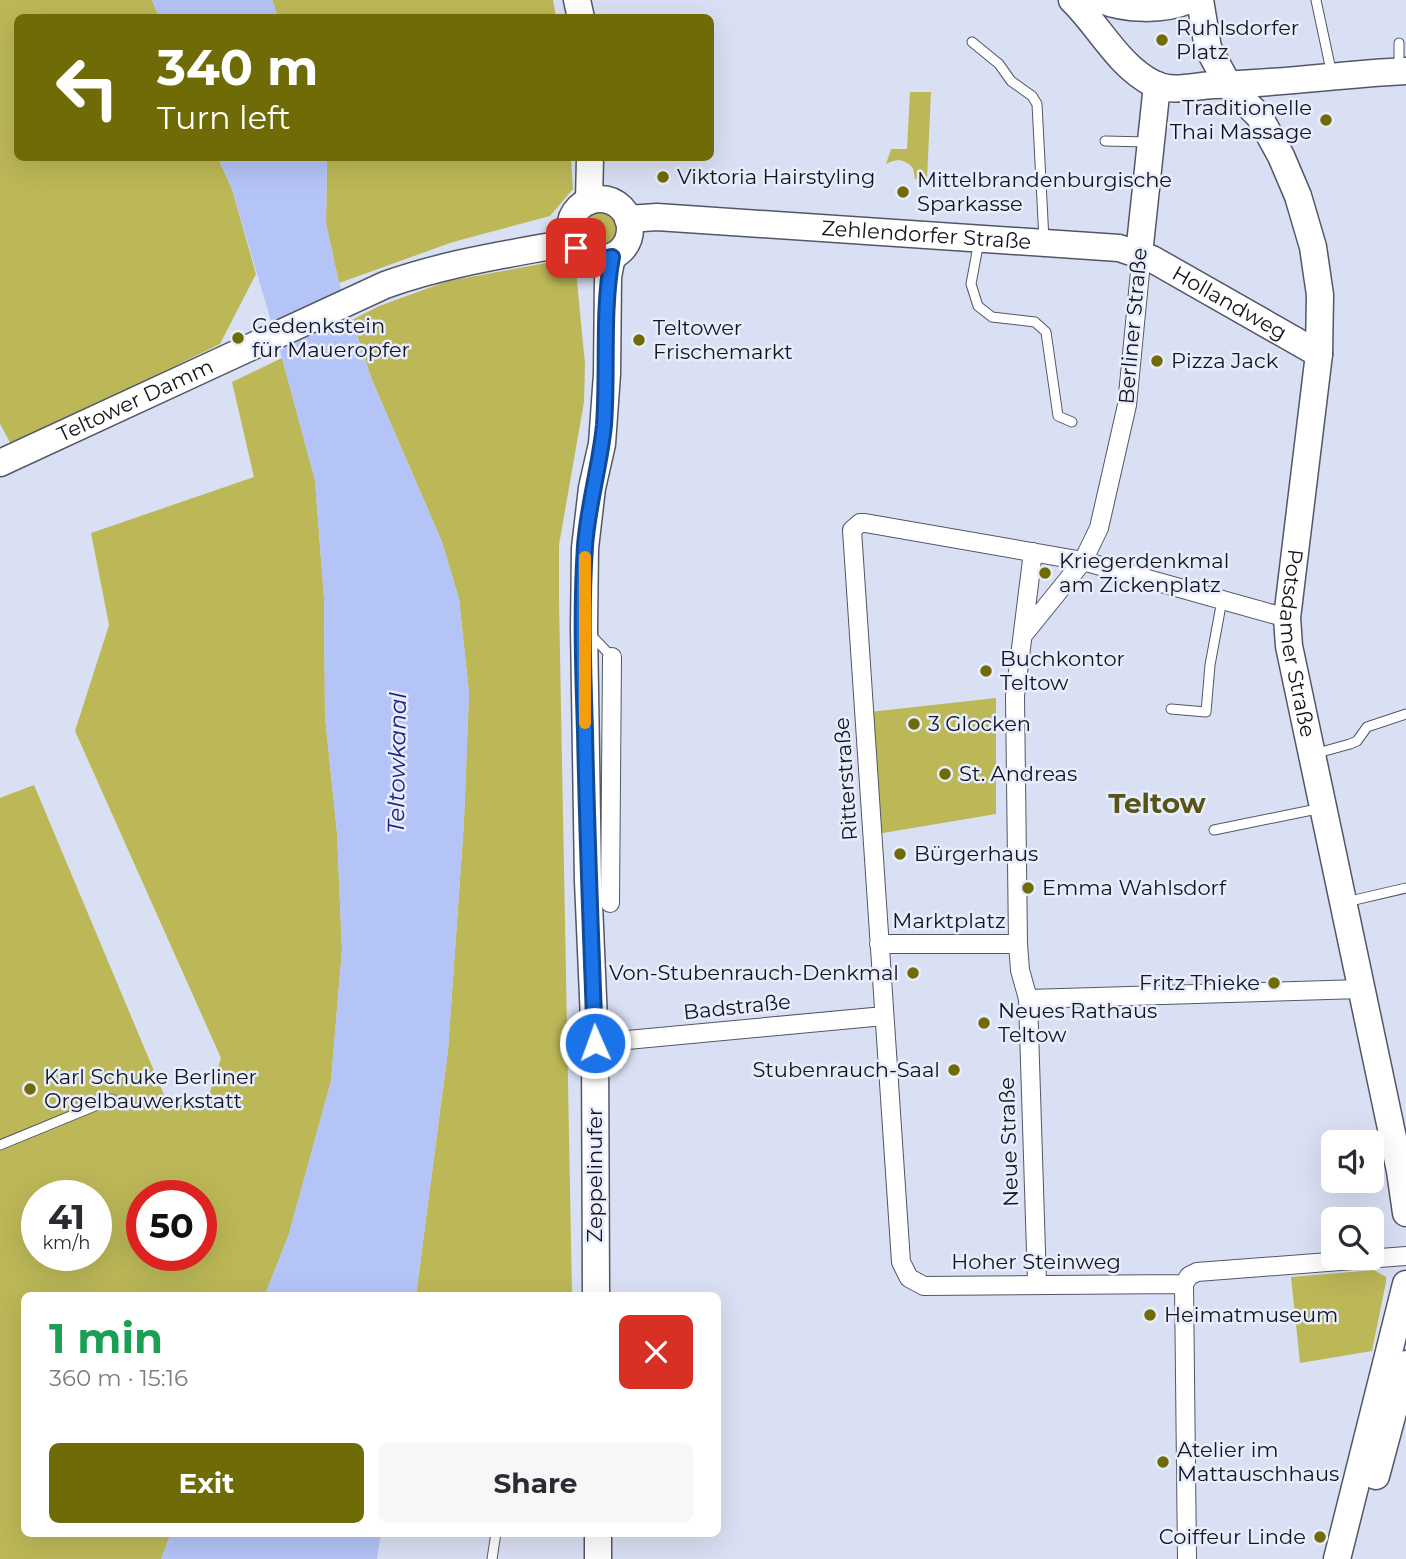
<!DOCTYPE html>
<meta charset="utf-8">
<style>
body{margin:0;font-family:Montserrat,sans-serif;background:#f7f7f7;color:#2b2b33;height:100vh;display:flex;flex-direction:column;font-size:26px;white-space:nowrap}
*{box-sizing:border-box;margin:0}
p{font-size:23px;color:#7c7c81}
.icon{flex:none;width:38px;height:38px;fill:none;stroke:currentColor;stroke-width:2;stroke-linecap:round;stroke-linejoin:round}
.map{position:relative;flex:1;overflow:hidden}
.details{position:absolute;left:21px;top:1292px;width:700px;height:245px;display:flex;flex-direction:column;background:#fff;border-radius:10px;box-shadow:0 7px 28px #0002}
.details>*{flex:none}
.hud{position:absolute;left:14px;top:14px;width:700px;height:147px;border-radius:10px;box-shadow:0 7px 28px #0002;background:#6f6b06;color:#fff;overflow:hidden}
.fabs{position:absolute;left:1321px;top:1130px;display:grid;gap:14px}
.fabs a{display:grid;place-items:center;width:63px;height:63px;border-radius:10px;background:#fff;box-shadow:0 7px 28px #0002;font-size:35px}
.speed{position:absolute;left:21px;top:1180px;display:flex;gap:14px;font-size:35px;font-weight:700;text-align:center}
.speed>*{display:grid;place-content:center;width:91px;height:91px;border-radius:50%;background:#fff;box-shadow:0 7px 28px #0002;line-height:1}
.speed small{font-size:18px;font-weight:400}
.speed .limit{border:10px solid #d22;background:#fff;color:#111}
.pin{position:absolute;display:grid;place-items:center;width:60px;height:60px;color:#fff;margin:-30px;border-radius:14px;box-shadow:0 4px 10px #0006}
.me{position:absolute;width:77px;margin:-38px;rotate:358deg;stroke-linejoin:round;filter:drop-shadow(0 0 5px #0008)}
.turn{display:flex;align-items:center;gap:24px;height:147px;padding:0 28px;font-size:32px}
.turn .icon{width:91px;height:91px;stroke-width:2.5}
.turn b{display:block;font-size:49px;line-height:60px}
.round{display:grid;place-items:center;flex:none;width:74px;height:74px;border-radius:10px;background:#f7f7f7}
.headline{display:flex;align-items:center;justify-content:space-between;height:119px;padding:0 28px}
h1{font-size:42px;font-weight:700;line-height:52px;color:#1e9e55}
.cta{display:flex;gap:14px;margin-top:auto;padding:14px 28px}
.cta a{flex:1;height:80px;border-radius:10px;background:#6f6b06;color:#fff;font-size:28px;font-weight:700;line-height:80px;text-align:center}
.cta a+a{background:#f7f7f7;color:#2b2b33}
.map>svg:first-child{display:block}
.green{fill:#bcb858;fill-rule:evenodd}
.water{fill:#b5c4f7}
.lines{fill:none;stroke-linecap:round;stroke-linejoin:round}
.lane-casing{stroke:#525768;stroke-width:11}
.street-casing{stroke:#525768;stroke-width:20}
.secondary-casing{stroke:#525768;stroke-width:29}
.lane{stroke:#fff;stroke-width:9}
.street{stroke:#fff;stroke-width:18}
.secondary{stroke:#fff;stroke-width:26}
.route-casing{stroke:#114b97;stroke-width:18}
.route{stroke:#1a73e8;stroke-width:12}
.slow{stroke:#f59e0b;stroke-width:12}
.poi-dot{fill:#6f6b06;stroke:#e8edfd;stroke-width:2.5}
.labels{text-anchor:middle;stroke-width:5;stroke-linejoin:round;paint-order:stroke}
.poi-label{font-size:21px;fill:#14151c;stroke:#e8edfd;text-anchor:start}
.street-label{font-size:21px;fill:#14151c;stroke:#e8edfd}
.water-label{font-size:23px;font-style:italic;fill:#1e217f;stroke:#e8edfd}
.district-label{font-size:28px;font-weight:bold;fill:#575418;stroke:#e8edfd}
</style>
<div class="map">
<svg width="1406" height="1559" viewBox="0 0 1406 1559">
<rect width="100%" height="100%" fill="#dae0f4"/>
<path class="green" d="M0,0H152L159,17L18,18V158H218L232,189L256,274L220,344L12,446L0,424Z
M272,0H553L556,17H278Z
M910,92H931L927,180L915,179L913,168C905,159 896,158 886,164L891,149H907Z
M327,158H571L573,189L550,216L453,242L339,283L326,224Z
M582 230a18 18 0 1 1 36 0a18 18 0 1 1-36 0Z
M563,260L569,262L576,271L585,364L584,402L559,545V601L572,1295H416L448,1050L464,821L469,693L459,599L442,542L372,380L352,320L379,306L448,281Z
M282,358L315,480L324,598L325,716L337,833L342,950L331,1081L289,1234L265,1295H24V1533H171L161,1559H0V798L34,785L170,1109L209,1095L221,1058L75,731L109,625L91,533L254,477L232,382ZM37,1195H96V1255H37ZM142,1195H201V1255H142Z
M996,698V814L877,834L869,712Z
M1374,1270L1386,1277V1282L1372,1351L1300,1363L1291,1277Z"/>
<path class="water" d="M152,0H272L278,17H159Z
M218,158H327L326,224L339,283L372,380L442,542L459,599L469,693L464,821L448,1050L416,1295H265L289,1234L331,1081L342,950L337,833L325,716L324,598L315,480L282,358L232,189Z
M171,1533H381L377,1559H161Z"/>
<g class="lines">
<defs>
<path id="lane" d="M1316,0L1332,75
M972,42L999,64L1011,81L1032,96L1037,104L1044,240
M1399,70V43
M1105,141L1147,142
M979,241L971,284L978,306L992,317L1035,322L1046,332L1058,416L1072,422
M589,633L612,657
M1171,709L1206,712L1210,665L1222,600
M1314,754L1350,744L1357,741L1367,727L1406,714
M1214,830L1322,808
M1346,902L1406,888
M0,1145L112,1099
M492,1559L496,1533"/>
<path id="street" d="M1033,552L1015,696L1018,944L1020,970L1028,999L1037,1283
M1024,634L1083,561L1099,528L1127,405L1140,272L1139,254
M610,903L612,657
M879,944H1018
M1028,999L1361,989
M595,1043L884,1016
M1184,1284L924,1286L909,1278L901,1262L852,530L860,523H865L1083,561L1287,618
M1184,1284L1187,1559
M1184,1284L1189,1276L1197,1272L1406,1256"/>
<g id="secondary">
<path d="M577,0L581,18"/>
<path d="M1072,0C1100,27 1118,66 1154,84C1172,93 1194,86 1213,85C1277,84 1342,74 1406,71"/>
<path d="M1101,0C1126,10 1163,11 1189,0"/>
<path id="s1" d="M1200,0L1208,48L1229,86L1259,116L1281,156L1298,196L1313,247L1320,295L1319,354L1287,618L1289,646L1400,1171L1406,1213"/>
<circle cx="600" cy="229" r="30"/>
<path d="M589,201L590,158"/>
<path id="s2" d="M628,219L657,217L1119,248L1152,259L1319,354"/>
<path d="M1139,254L1157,85"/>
<path id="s3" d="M0,463L385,285C446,263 509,254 573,242"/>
<path d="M596,1295L595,1043L588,881L584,627L585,548L592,488L602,444L607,374L608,277L612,256"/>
<path d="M1376,1476L1406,1364"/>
<path d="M598,1533V1559"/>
<path d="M1337,1559L1406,1284"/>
</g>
</defs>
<use href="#lane" class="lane-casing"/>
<use href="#street" class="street-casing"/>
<use href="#secondary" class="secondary-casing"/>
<use href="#lane" class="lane"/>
<use href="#street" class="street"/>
<use href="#secondary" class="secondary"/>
</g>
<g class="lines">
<defs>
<path id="route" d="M576,248C588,258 597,261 612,257C602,312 608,370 604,425C600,466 588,505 585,546C581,607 583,669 585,731C587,835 591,939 595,1043"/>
</defs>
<use href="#route" class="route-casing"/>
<use href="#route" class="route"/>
<path class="slow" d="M585,723V557"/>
</g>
<g class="poi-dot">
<circle cx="1162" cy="40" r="7"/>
<circle cx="1326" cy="120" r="7"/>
<circle cx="663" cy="177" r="7"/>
<circle cx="903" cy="192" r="7"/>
<circle cx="238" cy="338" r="7"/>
<circle cx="639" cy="340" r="7"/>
<circle cx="1157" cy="361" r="7"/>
<circle cx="1045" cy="573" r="7"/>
<circle cx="986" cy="671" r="7"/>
<circle cx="914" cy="724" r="7"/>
<circle cx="945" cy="774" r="7"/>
<circle cx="900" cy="854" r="7"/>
<circle cx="1028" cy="888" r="7"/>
<circle cx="913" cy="973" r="7"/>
<circle cx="1274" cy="983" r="7"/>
<circle cx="984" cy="1023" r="7"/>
<circle cx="954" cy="1070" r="7"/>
<circle cx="30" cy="1089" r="7"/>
<circle cx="1150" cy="1315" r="7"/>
<circle cx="1163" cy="1462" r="7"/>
<circle cx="1320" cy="1537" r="7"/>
</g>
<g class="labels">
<g class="poi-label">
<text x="1176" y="35">Ruhlsdorfer<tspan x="1176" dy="24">Platz</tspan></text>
<text x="1312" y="115" text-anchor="end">Traditionelle<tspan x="1312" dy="24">Thai Massage</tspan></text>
<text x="677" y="184">Viktoria Hairstyling</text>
<text x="917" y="187">Mittelbrandenburgische<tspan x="917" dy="24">Sparkasse</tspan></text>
<text x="252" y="333">Gedenkstein<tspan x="252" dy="24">für Maueropfer</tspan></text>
<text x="653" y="335">Teltower<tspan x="653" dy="24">Frischemarkt</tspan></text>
<text x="1171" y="368">Pizza Jack</text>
<text x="1059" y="568">Kriegerdenkmal<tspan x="1059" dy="24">am Zickenplatz</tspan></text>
<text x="1000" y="666">Buchkontor<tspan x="1000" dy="24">Teltow</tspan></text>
<text x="928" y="731">3 Glocken</text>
<text x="959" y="781">St. Andreas</text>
<text x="914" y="861">Bürgerhaus</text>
<text x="1042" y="895">Emma Wahlsdorf</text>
<text x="899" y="980" text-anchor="end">Von-Stubenrauch-Denkmal</text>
<text x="1260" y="990" text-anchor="end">Fritz Thieke</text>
<text x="998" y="1018">Neues Rathaus<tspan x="998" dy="24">Teltow</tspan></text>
<text x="940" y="1077" text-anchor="end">Stubenrauch-Saal</text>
<text x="44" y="1084">Karl Schuke Berliner<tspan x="44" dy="24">Orgelbauwerkstatt</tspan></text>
<text x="1164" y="1322">Heimatmuseum</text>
<text x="1177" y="1457">Atelier im<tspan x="1177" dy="24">Mattauschhaus</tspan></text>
<text x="1306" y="1544" text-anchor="end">Coiffeur Linde</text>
</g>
<g class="street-label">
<text dy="7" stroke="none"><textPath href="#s2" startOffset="299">Zehlendorfer Straße</textPath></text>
<text dy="7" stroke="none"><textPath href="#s2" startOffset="616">Hollandweg</textPath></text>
<text transform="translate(1133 326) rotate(-85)" y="7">Berliner Straße</text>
<text dy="7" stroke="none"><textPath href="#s3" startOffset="149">Teltower Damm</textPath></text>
<text dy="7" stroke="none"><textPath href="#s1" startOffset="676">Potsdamer Straße</textPath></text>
<text transform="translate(846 779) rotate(-94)" y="7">Ritterstraße</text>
<text x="949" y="928">Marktplatz</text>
<text transform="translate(737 1007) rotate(-6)" y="7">Badstraße</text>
<text transform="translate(1009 1142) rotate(-92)" y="7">Neue Straße</text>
<text transform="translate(595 1175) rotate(-90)" y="7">Zeppelinufer</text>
<text x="1036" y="1269">Hoher Steinweg</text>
</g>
<g class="water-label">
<text transform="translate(397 763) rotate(-89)" y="8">Teltowkanal</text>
</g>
<g class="district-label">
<text x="1157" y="813">Teltow</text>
</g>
</g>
</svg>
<div class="fabs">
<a><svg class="icon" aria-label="sound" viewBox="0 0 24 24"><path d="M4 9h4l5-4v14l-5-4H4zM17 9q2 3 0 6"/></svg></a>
<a><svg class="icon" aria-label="search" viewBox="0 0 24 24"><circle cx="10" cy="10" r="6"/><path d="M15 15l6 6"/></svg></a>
</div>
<div class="speed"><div>41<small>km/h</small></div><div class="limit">50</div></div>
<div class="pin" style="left:576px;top:248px;background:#d93025"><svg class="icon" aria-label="arrive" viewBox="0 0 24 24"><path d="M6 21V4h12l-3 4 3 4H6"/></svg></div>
<svg class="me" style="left:595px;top:1043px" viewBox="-20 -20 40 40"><circle r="17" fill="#1a73e8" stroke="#fff" stroke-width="3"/><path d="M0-11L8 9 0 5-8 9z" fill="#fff"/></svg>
<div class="hud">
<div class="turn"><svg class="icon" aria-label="left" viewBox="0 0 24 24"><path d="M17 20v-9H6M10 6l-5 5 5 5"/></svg><div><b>340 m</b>Turn left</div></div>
</div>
<section class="details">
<div class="headline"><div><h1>1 min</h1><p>360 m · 15:16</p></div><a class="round" style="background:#d93025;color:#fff"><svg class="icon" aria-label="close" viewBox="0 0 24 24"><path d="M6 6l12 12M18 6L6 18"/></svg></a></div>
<div class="cta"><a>Exit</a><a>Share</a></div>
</section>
</div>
